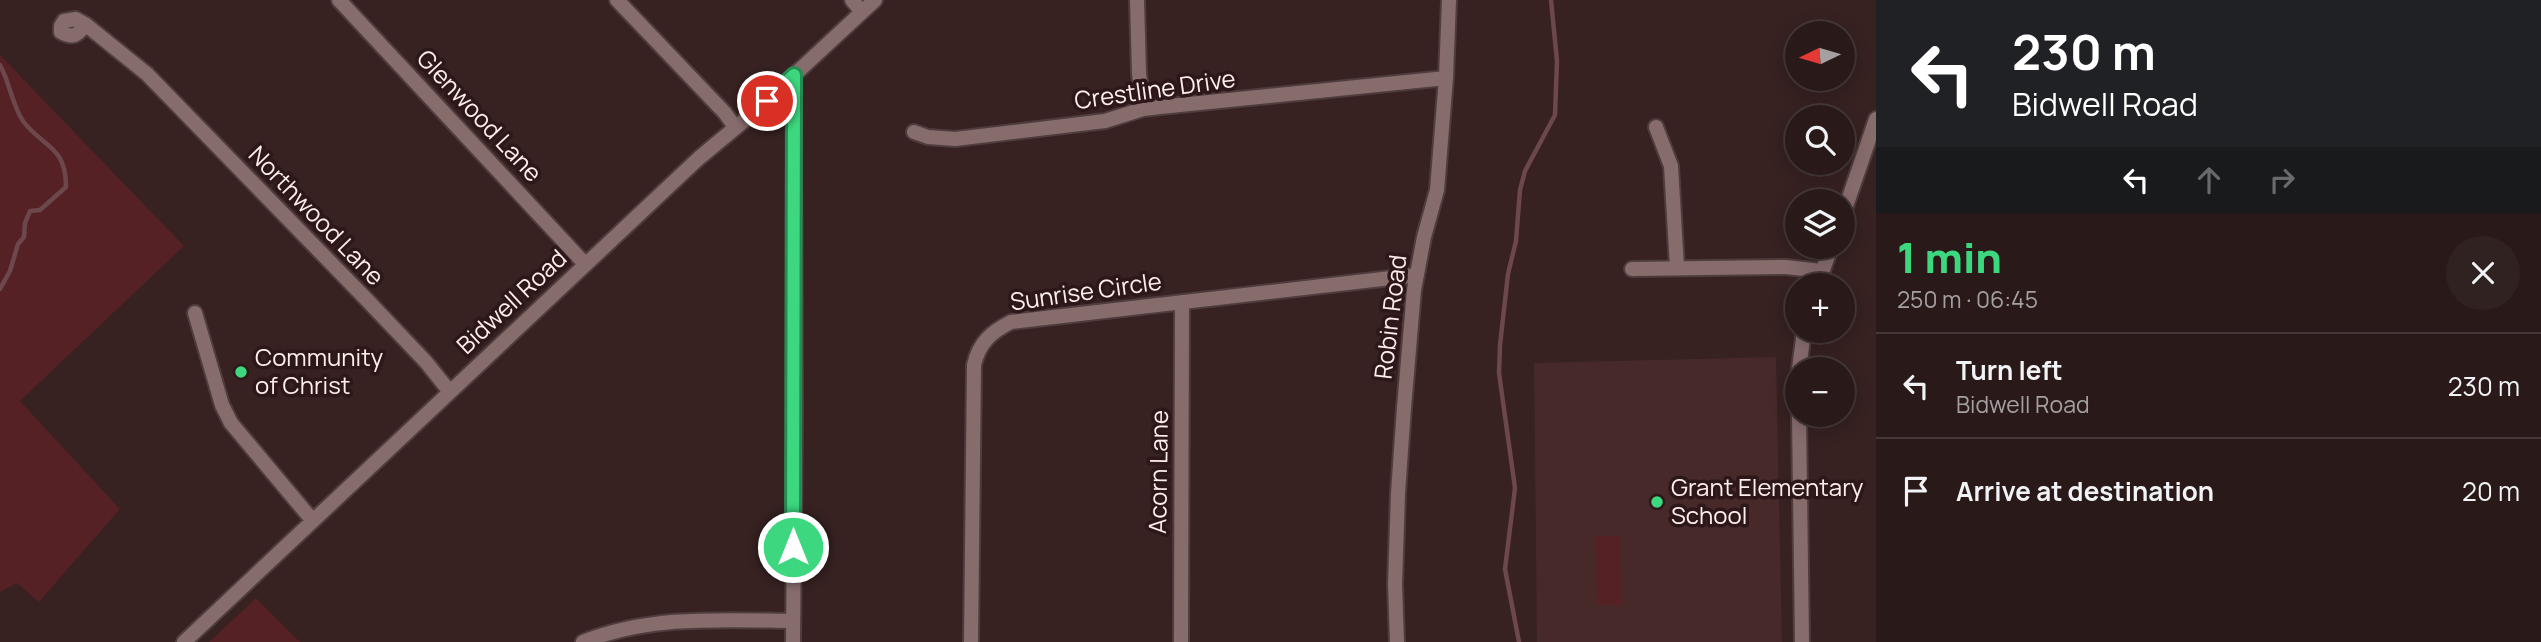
<!DOCTYPE html>
<meta charset="utf-8">
<style>
body{margin:0;font-family:Manrope,sans-serif;background:#312222;color:#f1f3f6;height:100vh;display:flex;flex-direction:column;font-size:26px;white-space:nowrap}
*{box-sizing:border-box;margin:0}
p{font-size:23px;color:#a5a0a2}
.icon{flex:none;width:38px;height:38px;fill:none;stroke:currentColor;stroke-width:2;stroke-linecap:round;stroke-linejoin:round}
.map{position:relative;flex:1;overflow:hidden}
.panel{display:flex;flex-direction:column;background:#291919;width:665px}
.panel>*{flex:none}
.hud{background:#202124;color:#fff;overflow:hidden}
.needle{width:46px;rotate:265deg}
.tools{position:absolute;left:1785px;top:21px;display:grid;gap:14px}
.tools a{display:grid;place-items:center;width:70px;height:70px;border-radius:50%;background:#291919;box-shadow:0 4px 18px #0003,0 0 0 2px #453838;font-size:35px}
.pin{position:absolute;display:grid;place-items:center;width:60px;height:60px;color:#fff;margin:-30px;border:4px solid #fff;border-radius:50%;box-shadow:0 2px 7px #0007}
.me{position:absolute;width:77px;margin:-38px;rotate:0deg;stroke-linejoin:round;filter:drop-shadow(0 0 5px #0008)}
.turn{display:flex;align-items:center;gap:24px;height:147px;padding:0 21px;font-size:32px}
.turn .icon{width:91px;height:91px;stroke-width:2.5}
.turn b{display:block;font-size:49px;line-height:60px}
.lanes{display:flex;align-items:center;height:66px;padding:0 21px;background:#0003;justify-content:center;gap:35px;direction:ltr}
.lanes .off{opacity:.35}
.round{display:grid;place-items:center;flex:none;width:74px;height:74px;border-radius:37px;background:#312222}
.head{display:flex;align-items:center;justify-content:space-between;height:119px;padding:0 21px}
h1{font-size:42px;font-weight:800;line-height:52px;color:#3cd77e}
ul{padding:0;list-style:none}
li{display:flex;align-items:center;gap:21px;height:105px;padding:0 21px;border-top:2px solid #453838}
li div{flex:1}
li b{display:block;font-size:26px}
li em{font-style:normal}
main{display:flex;flex:1;min-height:0}
.map>svg:first-child{display:block}
.built{fill:#47292a}
.green{fill:#552125}
.lines{fill:none;stroke-linecap:round;stroke-linejoin:round}
.stream{stroke:#6c484c;stroke-width:4.5}
.minor-casing{stroke:#4f3c3d;stroke-width:18}
.minor{stroke:#876c6c;stroke-width:14}
.route-casing{stroke:#278c52;stroke-width:18}
.route{stroke:#3cd77e;stroke-width:12}
.poi-dot{fill:#3cd77e;stroke:#2d1718;stroke-width:2.5}
.labels{text-anchor:middle;stroke-width:7;stroke-linejoin:round;paint-order:stroke}
.street-label{font-size:24px;fill:#feeeee;stroke:#2d1718}
.poi-label{font-size:24px;fill:#feeeee;stroke:#2d1718;text-anchor:start}
</style>
<main>
<div class="map">
<svg width="1876" height="642" viewBox="0 0 1876 642">
<rect width="100%" height="100%" fill="#372121"/>
<path class="built" d="M1776,357L1782,642H1537L1534,363Z"/>
<path class="green" d="M0,55L184,246L20,401L120,509L39,602L17,583L0,592Z
M1596,536H1620L1621,605H1597Z
M256,598L300,642H209Z"/>
<g class="lines">
<path class="stream" d="M0,65C10,83 12,105 23,121C43,148 66,145 66,187L40,210L30,211L25,223L24,237L18,244L10,271L0,289
M1519,642L1505,569L1515,488L1499,373L1500,345L1508,274L1516,241L1520,190L1525,171L1555,115L1557,61L1551,0"/>
<defs>
<path id="minor" d="M339,0L585,264
M617,0L725,113L735,127
M852,0L862,12
M1137,0L1139,73L1143,109
M85,24C79,35 73,39 61,32V26L64,21L76,19L85,24L147,74L368,301L426,362L450,392
M1656,127L1671,166L1677,267
M914,132L928,137L955,139L1105,121L1143,109L1160,107L1446,78
M1843,215L1876,119
M1632,269L1786,267L1822,271
M1818,285L1831,247
M195,313L222,405L231,423L313,521
M1799,369L1804,331
M1799,415L1802,642
M184,642L699,158L752,114L875,0
M583,642C650,615 722,620 793,621
M793,642L795,412L794,75
M971,642L974,365C979,343 991,332 1011,322L1417,275
M1181,642L1182,302
M1397,642L1395,584L1398,493L1404,408L1414,290L1424,237L1437,190L1446,78L1449,0"/>
</defs>
<use href="#minor" class="minor-casing"/>
<use href="#minor" class="minor"/>
</g>
<g class="lines">
<defs>
<path id="route" d="M767,101L794,75L793,547"/>
</defs>
<use href="#route" class="route-casing"/>
<use href="#route" class="route"/>
</g>
<g class="poi-dot">
<circle cx="241" cy="372" r="7"/>
<circle cx="1657" cy="502" r="7"/>
</g>
<g class="labels">
<g class="street-label">
<text transform="translate(1155 90) rotate(-8)" y="8">Crestline Drive</text>
<text transform="translate(479 116) rotate(47)" y="8">Glenwood Lane</text>
<text transform="translate(316 216) rotate(46)" y="8">Northwood Lane</text>
<text transform="translate(1086 292) rotate(-8)" y="8">Sunrise Circle</text>
<text transform="translate(512 302) rotate(-43)" y="8">Bidwell Road</text>
<text transform="translate(1391 317) rotate(-83)" y="8">Robin Road</text>
<text transform="translate(1159 472) rotate(-89)" y="8">Acorn Lane</text>
</g>
<g class="poi-label">
<text x="255" y="366">Community<tspan x="255" dy="28">of Christ</tspan></text>
<text x="1671" y="496">Grant Elementary<tspan x="1671" dy="28">School</tspan></text>
</g>
</g>
</svg>
<div class="tools">
<a><svg class="needle" viewBox="-14 -14 28 28"><path d="M0-13l5 13h-10z" fill="#e53935"/><path d="M0 13l5-13h-10z" fill="#a5a0a2"/></svg></a>
<a><svg class="icon" aria-label="search" viewBox="0 0 24 24"><circle cx="10" cy="10" r="6"/><path d="M15 15l6 6"/></svg></a>
<a><svg class="icon" aria-label="layers" viewBox="0 0 24 24"><path d="M12 4l9 5-9 5-9-5zM3 14l9 5 9-5"/></svg></a>
<a>+</a>
<a>−</a>
</div>
<div class="pin" style="left:767px;top:101px;background:#d93025"><svg class="icon" aria-label="arrive" viewBox="0 0 24 24"><path d="M6 21V4h12l-3 4 3 4H6"/></svg></div>
<svg class="me" style="left:793px;top:547px" viewBox="-20 -20 40 40"><circle r="17" fill="#3cd77e" stroke="#fff" stroke-width="3"/><path d="M0-11L8 9 0 5-8 9z" fill="#fff"/></svg>
</div>
<section class="panel">
<div class="hud">
<div class="turn"><svg class="icon" aria-label="left" viewBox="0 0 24 24"><path d="M17 20v-9H6M10 6l-5 5 5 5"/></svg><div><b>230 m</b>Bidwell Road</div></div>
<div class="lanes"><svg class="icon" aria-label="left" viewBox="0 0 24 24"><path d="M17 20v-9H6M10 6l-5 5 5 5"/></svg><svg class="icon off" aria-label="ahead" viewBox="0 0 24 24"><path d="M12 20V5M6 11l6-6 6 6"/></svg><svg class="icon off" aria-label="right" viewBox="0 0 24 24"><path d="M7 20v-9h11M14 6l5 5-5 5"/></svg></div>
</div>
<div class="head"><div><h1>1 min</h1><p>250 m · 06:45</p></div><a class="round"><svg class="icon" aria-label="close" viewBox="0 0 24 24"><path d="M6 6l12 12M18 6L6 18"/></svg></a></div>
<ul>
<li><svg class="icon" aria-label="left" viewBox="0 0 24 24"><path d="M17 20v-9H6M10 6l-5 5 5 5"/></svg><div><b>Turn left</b><p>Bidwell Road</p></div><em>230 m</em></li>
<li><svg class="icon" aria-label="arrive" viewBox="0 0 24 24"><path d="M6 21V4h12l-3 4 3 4H6"/></svg><div><b>Arrive at destination</b></div><em>20 m</em></li>
</ul>
</section>
</main>
